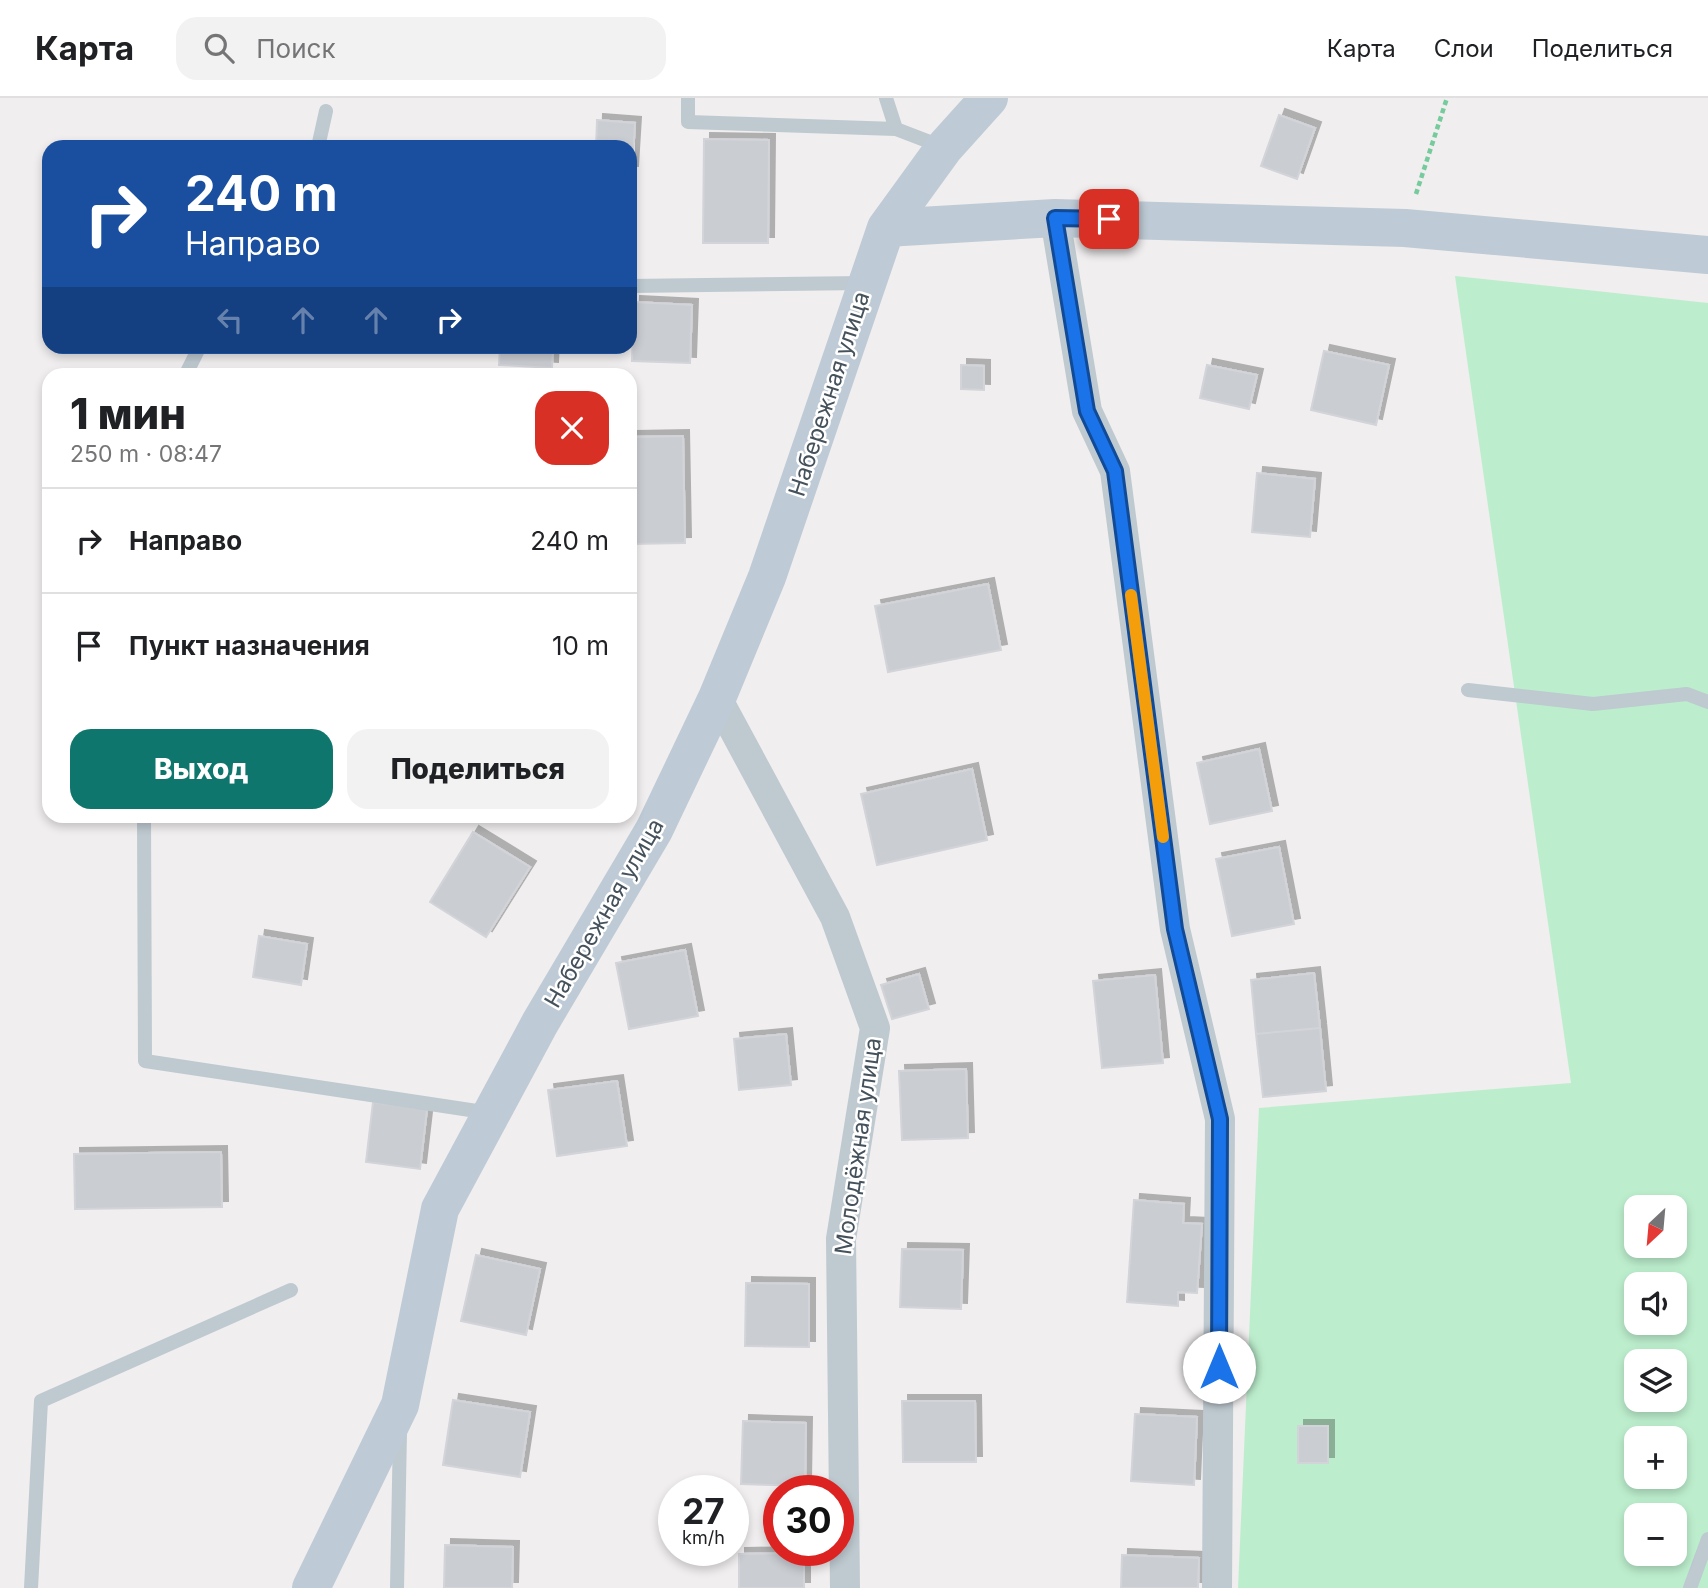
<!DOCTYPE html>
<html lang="ru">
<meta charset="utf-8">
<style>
body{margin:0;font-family:Inter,sans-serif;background:#f2f2f2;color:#202124;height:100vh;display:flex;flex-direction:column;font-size:26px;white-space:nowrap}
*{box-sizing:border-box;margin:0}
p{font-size:23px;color:#757577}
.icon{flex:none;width:38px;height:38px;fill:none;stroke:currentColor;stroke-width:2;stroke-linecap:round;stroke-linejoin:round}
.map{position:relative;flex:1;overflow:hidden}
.sheet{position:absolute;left:42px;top:270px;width:595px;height:455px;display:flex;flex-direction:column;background:#fff;border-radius:21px;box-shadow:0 4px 10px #0003}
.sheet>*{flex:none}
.guide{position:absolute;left:42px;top:42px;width:595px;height:214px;border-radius:21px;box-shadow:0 4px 10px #0003;background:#1a4fa0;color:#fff;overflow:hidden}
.needle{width:46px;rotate:206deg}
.fabs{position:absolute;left:1624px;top:1097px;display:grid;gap:14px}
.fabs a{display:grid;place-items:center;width:63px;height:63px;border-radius:14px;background:#fff;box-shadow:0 4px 10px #0003;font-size:35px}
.speed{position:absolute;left:658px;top:1377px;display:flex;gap:14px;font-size:35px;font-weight:700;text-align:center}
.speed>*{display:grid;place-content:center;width:91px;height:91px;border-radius:50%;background:#fff;box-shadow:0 4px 10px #0003;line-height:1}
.speed small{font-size:18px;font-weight:400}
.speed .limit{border:10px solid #d22;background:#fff;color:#111}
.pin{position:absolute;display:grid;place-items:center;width:60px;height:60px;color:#fff;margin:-30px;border-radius:14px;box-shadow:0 4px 10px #0006}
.me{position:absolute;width:77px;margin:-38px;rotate:0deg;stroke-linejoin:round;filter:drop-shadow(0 0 5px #0008)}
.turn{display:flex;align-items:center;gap:24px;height:147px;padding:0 28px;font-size:32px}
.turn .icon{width:91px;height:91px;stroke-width:2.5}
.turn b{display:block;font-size:49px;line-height:60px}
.lanes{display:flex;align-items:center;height:66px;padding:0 28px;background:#0003;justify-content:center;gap:35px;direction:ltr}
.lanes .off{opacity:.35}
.round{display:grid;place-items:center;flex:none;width:74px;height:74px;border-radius:21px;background:#f2f2f2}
.head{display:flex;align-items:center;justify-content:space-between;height:119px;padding:0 28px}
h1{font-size:42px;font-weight:800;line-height:52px}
.button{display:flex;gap:14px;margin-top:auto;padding:14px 28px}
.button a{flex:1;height:80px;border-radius:21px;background:#0f766e;color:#fff;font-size:28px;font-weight:800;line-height:80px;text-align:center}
.button a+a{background:#f2f2f2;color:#202124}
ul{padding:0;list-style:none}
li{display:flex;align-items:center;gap:21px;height:105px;padding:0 28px;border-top:2px solid #e0e0e0}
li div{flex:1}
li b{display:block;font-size:26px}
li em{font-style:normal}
header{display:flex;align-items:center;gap:42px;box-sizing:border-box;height:98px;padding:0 35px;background:#fff;border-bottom:2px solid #e0e0e0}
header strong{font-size:33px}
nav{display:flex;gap:38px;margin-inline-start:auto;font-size:24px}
.search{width:490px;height:63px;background:#f2f2f2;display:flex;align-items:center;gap:18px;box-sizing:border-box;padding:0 24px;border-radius:21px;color:#757577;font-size:26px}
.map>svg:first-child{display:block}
.green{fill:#bceecd;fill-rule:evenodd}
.building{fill:#cacdd2;stroke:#d2d4d9;stroke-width:2;filter:url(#shadow)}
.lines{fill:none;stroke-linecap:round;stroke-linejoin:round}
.path{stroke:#75cb9c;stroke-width:4.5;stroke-dasharray:5 3.5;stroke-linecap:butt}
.lane{stroke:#bec9d0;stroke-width:14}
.street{stroke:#bec9d0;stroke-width:30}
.secondary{stroke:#becad5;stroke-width:38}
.route-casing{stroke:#114b97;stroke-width:18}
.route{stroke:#1a73e8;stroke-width:12}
.slow{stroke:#f59e0b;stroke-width:12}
.labels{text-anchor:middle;stroke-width:5;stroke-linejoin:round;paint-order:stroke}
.street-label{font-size:23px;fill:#46525b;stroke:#fff}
</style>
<header>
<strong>Карта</strong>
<div class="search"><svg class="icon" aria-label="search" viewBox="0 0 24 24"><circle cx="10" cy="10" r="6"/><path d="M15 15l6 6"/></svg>Поиск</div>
<nav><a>Карта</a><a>Слои</a><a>Поделиться</a></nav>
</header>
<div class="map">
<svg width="1708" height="1490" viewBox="0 0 1708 1490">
<defs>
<filter id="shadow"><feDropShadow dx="6" dy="-6" stdDeviation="0" flood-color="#0004"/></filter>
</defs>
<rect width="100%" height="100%" fill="#f0eeee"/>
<path class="green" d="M1455,178L1708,205V1490H1238L1259,1010L1571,985ZM1636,1110H1675V1148H1636ZM1636,1186H1675V1225H1636ZM1636,1264H1675V1302H1636ZM1636,1340H1675V1379H1636ZM1636,1418H1675V1456H1636Z"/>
<path class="building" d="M1279,17L1315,30L1297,81L1261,68Z
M597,22L635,25L632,74H630V49H596Z
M704,41L769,42L768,145H703Z
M634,204L692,207L690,265L632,263Z
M500,248H553L552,270L499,267Z
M1324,253L1389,267L1376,327L1311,312Z
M961,267L984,268V292L961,291Z
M1207,267L1257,277L1249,311L1200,300Z
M683,338L685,445L630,446V339Z
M1257,375L1315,381L1310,439L1252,434Z
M988,486L1001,552L888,574L875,508Z
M1259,651L1272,713L1210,726L1197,665Z
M972,671L987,742L877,767L861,696Z
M473,734L530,769L486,839L430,804Z
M1279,749L1294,826L1232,838L1216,761Z
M259,838L307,846L301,887L253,879Z
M685,852L698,918L629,931L616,865Z
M1314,875L1320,930L1256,936L1251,882Z
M919,876L929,911L892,921L881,887Z
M1155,877L1163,965L1102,970L1093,883Z
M1320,930L1326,993L1263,999L1256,936Z
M786,936L791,987L739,992L734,941Z
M966,971L968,1040L902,1042L899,973Z
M617,983L627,1048L557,1058L548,992Z
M373,1004L427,1011L420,1071L366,1064Z
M221,1054L222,1109L75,1111L74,1056Z
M1134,1102L1184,1106L1183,1125L1202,1126L1197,1195L1178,1194V1208L1127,1204Z
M902,1151L963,1152L961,1211L900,1209Z
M476,1157L540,1171L526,1237L461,1223Z
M746,1185L809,1186V1249L745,1248Z
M453,1302L530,1314L520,1379L443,1367Z
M902,1303H975L976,1364H903Z
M1135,1316L1197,1319L1194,1387L1131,1383Z
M743,1323L806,1325L805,1388L741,1386Z
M1298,1328H1328V1365H1298Z
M445,1447L513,1449L512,1490H444Z
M804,1455V1490H739V1456Z
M1122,1457L1199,1460L1198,1490H1121Z"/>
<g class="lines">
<path class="path" d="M1416,96L1447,0"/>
<path class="lane" d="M688,0V24L896,31
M886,0L896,31L943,49
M318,49L326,13
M630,188L864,185
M186,276L200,248
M1468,592L1593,606L1687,596L1708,604
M144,718L145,963L490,1015
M31,1490L41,1303L291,1192
M397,1490L400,1333
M1690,1490L1708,1441"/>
<path class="street" d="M1055,120L1087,313L1115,373L1175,831L1220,1021L1217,1490
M717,600L835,819L875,930L841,1141L845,1490"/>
<path class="secondary" d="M886,130L1055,120L1405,130L1708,157
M311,1490L400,1307L440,1111L540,925L654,732L717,600L767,479L886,130L944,50L989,0"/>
</g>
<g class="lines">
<defs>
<path id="route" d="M1109,121L1055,120L1087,313L1115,373L1175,831L1220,1021L1219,1269"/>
</defs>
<use href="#route" class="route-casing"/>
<use href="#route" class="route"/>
<path class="slow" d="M1131,497L1163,739"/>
</g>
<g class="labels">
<g class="street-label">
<text transform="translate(829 296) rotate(-72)" y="8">Набережная улица</text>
<text transform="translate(604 815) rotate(-60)" y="8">Набережная улица</text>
<text transform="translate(858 1048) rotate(-82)" y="8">Молодёжная улица</text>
</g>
</g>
</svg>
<div class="fabs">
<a><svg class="needle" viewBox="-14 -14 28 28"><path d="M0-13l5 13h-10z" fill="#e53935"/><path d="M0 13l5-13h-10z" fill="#757577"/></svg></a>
<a><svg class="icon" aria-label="sound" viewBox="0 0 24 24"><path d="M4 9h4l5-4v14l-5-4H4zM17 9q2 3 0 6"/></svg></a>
<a><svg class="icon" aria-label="layers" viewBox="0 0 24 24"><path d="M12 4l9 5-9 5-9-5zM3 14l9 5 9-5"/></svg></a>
<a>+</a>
<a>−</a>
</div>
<div class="speed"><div>27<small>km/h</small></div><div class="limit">30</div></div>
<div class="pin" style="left:1109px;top:121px;background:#d93025"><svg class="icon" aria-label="arrive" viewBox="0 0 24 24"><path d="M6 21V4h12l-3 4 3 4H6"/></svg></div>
<svg class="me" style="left:1219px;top:1269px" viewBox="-20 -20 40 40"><circle r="19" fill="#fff"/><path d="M0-13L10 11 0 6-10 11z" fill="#1a73e8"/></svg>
<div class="guide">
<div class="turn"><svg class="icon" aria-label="right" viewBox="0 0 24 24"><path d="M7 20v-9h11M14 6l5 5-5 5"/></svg><div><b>240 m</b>Направо</div></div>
<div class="lanes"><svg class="icon off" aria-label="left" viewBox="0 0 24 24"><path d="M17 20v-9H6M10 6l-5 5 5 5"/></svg><svg class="icon off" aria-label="ahead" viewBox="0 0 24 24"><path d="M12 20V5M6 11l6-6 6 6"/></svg><svg class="icon off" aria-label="ahead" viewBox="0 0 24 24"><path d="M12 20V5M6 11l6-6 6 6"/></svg><svg class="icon" aria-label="right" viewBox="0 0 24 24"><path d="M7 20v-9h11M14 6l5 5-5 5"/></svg></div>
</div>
<section class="sheet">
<div class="head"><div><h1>1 мин</h1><p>250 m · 08:47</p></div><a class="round" style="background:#d93025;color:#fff"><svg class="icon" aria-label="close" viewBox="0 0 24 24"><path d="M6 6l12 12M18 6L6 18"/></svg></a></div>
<ul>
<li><svg class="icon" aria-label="right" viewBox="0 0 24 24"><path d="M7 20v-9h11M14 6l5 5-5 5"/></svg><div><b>Направо</b></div><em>240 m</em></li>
<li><svg class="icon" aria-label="arrive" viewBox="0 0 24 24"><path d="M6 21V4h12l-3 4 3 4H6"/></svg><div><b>Пункт назначения</b></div><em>10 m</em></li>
</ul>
<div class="button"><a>Выход</a><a>Поделиться</a></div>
</section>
</div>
